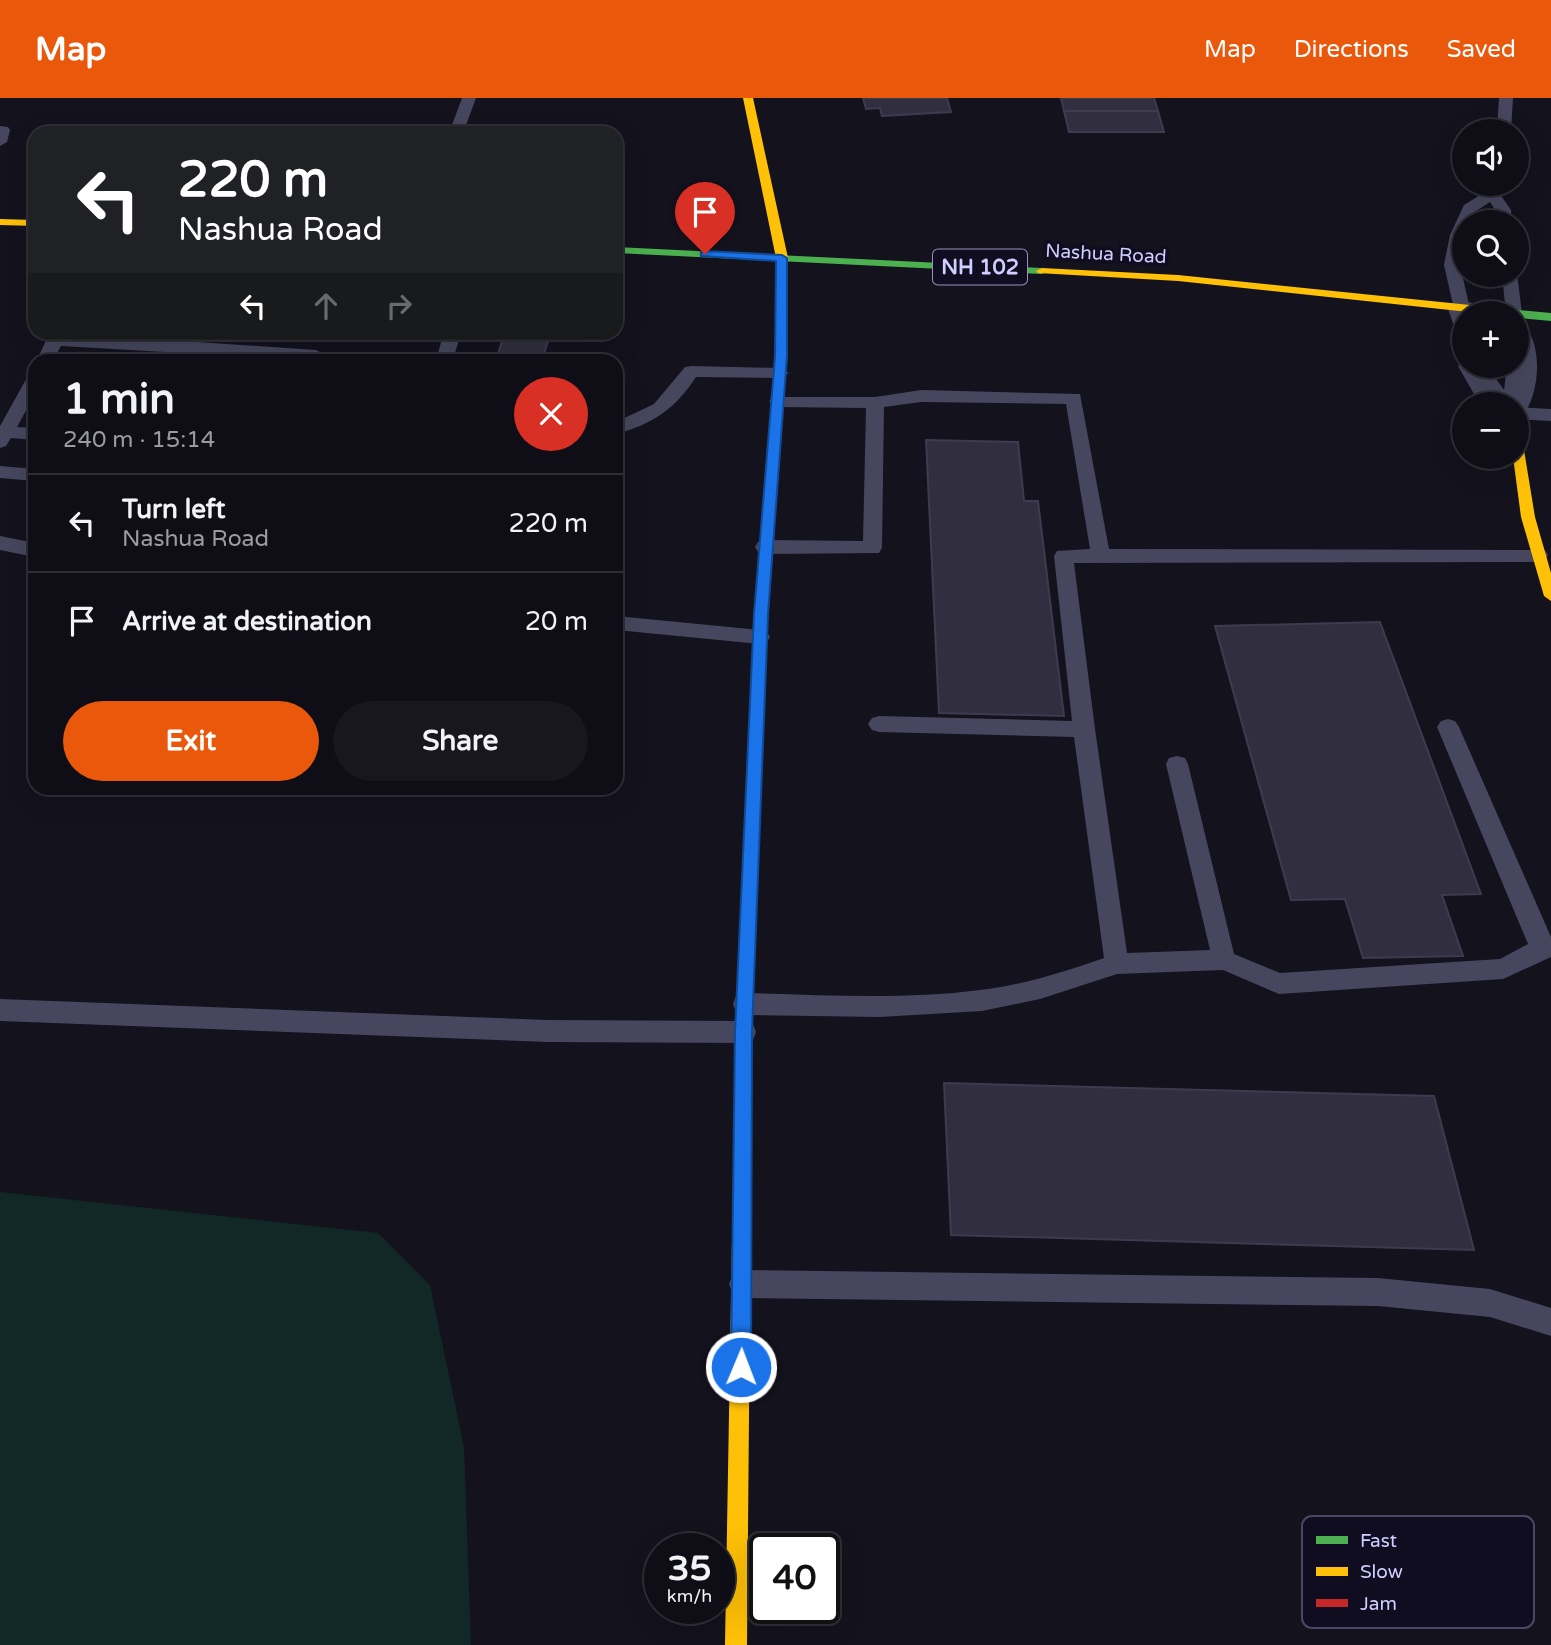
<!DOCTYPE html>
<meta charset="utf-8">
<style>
body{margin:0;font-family:"Varela Round",sans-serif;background:#18171f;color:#f1f3f6;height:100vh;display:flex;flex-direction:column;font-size:26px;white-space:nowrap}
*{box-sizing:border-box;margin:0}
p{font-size:23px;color:#9b9ca1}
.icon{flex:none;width:38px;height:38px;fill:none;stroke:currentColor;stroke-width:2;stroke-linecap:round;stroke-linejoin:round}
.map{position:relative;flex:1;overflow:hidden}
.sheet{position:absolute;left:28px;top:256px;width:595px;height:441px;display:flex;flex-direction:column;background:#0f0e16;border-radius:21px;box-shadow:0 7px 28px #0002,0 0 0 2px #2f2e35}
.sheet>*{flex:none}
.top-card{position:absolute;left:28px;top:28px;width:595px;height:214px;border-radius:21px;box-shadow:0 7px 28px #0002,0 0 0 2px #2f2e35;background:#202124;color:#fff;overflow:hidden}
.buttons{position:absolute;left:1452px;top:21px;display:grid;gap:14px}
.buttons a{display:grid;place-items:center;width:77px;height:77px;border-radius:50%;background:#0f0e16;box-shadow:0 7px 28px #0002,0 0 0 2px #2f2e35;font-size:35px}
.speed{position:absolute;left:644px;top:1435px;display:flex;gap:14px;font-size:35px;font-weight:700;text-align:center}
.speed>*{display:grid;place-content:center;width:91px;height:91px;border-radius:50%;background:#0f0e16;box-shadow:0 7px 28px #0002,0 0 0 2px #2f2e35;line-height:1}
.speed small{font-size:18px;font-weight:400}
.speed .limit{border:4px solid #111;border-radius:10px;background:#fff;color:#111}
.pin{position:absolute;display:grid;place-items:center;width:60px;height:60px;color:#fff;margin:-72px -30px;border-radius:50% 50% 50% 0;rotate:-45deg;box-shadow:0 0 7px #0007}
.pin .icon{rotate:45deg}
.me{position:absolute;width:77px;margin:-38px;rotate:1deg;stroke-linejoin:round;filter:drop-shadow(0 0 5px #0008)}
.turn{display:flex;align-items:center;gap:24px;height:147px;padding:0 35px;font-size:32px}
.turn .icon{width:91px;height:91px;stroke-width:2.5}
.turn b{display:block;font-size:49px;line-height:60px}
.lanes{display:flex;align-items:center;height:66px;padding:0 35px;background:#0003;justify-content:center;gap:35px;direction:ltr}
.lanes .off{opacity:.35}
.round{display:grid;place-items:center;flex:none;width:74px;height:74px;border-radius:37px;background:#18171f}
.head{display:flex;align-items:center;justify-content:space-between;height:119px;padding:0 35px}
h1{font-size:42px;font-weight:800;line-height:52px}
.button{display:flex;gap:14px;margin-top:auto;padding:14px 35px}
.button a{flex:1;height:80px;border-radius:42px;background:#ea580c;color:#fff;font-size:28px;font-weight:800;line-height:80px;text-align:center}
.button a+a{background:#18171f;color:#f1f3f6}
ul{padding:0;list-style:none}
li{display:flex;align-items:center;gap:21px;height:98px;padding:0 35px;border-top:2px solid #2f2e35}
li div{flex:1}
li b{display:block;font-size:26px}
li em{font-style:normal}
header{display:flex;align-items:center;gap:42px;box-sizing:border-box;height:98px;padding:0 35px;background:#ea580c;color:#fff}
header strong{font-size:33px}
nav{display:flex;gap:38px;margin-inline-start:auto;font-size:24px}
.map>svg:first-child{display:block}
.green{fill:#112827}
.building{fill:#312f3f;stroke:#3e3b50;stroke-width:2}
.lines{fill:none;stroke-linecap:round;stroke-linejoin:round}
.lane{fill:#46465e;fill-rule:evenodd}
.street{fill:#46465e;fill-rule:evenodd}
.fast{fill:#4caf50;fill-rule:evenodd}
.slow{fill:#ffc107;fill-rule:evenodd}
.jam{fill:#c62828;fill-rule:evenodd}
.route{fill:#1a73e8;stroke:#114b97;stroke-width:2}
.labels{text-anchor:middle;stroke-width:7;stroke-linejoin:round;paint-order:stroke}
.far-street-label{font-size:19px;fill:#d1cdff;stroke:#100d21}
.shield{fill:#100d21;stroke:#9793bc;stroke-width:2}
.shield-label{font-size:21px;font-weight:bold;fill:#d1cdff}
.key{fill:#100d21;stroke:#4a4764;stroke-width:2}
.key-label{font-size:19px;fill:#d1cdff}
</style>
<header>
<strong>Map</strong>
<nav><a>Map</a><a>Directions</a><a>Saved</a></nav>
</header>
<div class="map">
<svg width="1551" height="1547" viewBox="0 0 1551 1547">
<rect width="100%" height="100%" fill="#14121d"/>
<path class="green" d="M0,1094L378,1135L430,1187L464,1349L471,1547H0Z"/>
<path class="building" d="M863,0H947L951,14L882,18L880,10L866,11Z
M1061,0H1154L1158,13H1064Z
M1064,13H1158L1164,34H1069Z
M505,234H551L542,262H496Z
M926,342L1018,344L1024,403H1038L1064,618L939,615Z
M1380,524L1481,796L1442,797L1463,858L1363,860L1345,801L1291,802L1215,528Z
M944,985L1434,998L1474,1152L951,1137Z"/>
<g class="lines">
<path class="lane" d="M462,0H476L466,27L459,31L452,27Z
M1499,0H1513L1511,33H1497Z
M0,28L8,29L10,32L7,44L0,48Z
M1486,86H1501L1500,96L1511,112L1512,124H1496L1495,112L1490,104L1476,113L1471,124H1465L1460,167L1470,211L1462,216L1454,211L1444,167L1450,137L1464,107L1485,94Z
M1517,176L1522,215L1517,219V215H1506L1502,177Z
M50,234L316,252L325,257L322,262H306L61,248L53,262H37Z
M444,234H461L453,262H436Z
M691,268L780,270L789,275L780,280L696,279C675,311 653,326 616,336V324L654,306L685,269Z
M35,274V296L17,329L35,330V342L11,340L6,348L0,350V328L29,276Z
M921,292L1080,296L1109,451L1545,452L1548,457L1545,462L1538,464L1074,465L1095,631L1127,855L1210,852L1166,666L1169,660L1177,658L1185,660L1188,666L1234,856L1280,875L1500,861L1528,846L1437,629L1441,623L1448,621L1455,623L1459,629L1551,839V859L1503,881L1279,896L1223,872L1117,876L1040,901L982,913L880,919L745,917L736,914L733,906L736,898L745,895C823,897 902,902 980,892C1023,887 1064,874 1104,860L1074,639L879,634L872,632L868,626L872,620L879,618L1072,623L1054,458L1057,453L1090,451L1066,306L921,304L884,309L882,450L879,455L765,456L758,454L755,449L758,444L765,442L863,443L866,310L778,309L769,303L772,299H875Z
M1517,309L1551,311V323L1517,321Z
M0,368L35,371V383L0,380Z
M0,438L35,445V459L0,452Z
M616,518L760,532L767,534L770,539L767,544L760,546L616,532Z
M0,901L548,922L744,923L753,926L756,934L753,942L744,945L548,944L0,923Z
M743,1172L1378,1180L1490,1191L1551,1210V1238L1490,1219L1378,1208L743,1200L733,1196L729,1186L733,1176Z"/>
<path class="street" d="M1462,202L1472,205L1477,215H1465V234L1455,231L1448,211L1452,205Z
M1517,228L1527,231C1542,252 1539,291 1526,313L1517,315V306H1483L1478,303L1458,268L1465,261V268H1487L1504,292L1507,268H1517Z"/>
<path class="fast" d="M616,149L1042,170L1048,173L1042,176L616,155Z
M1517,212L1551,215V223L1517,220V215H1512Z
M761,519L768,524L752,934L751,1086L748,1092L742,1095L736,1092L733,1086L736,934L754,524Z"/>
<path class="slow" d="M743,0H753L788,160V197L782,200L776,197V160Z
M0,121L35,122V128L0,127Z
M1042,170L1178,177L1509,211L1515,215H1478L1178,183L1038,175L1036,173Z
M1517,342L1523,346L1535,419L1551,475V503L1544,498L1521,419L1513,359H1517Z
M742,1077L748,1080L751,1086L747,1547H725L733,1086L736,1080Z"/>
<path class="jam" d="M782,194L788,197L787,258L768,524L761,529L754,524L775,258L776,197Z"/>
</g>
<path class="route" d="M705,153L782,157L787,160V258L768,516L752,934L751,1269L748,1276L741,1279L734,1276L731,1269L735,934L754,516L775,258L776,163L701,158V154Z"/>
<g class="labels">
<g class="far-street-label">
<text transform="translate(1106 155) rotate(3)" y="7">Nashua Road</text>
</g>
<rect class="shield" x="933" y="151.5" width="94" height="35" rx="5"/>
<g class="shield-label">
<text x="980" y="176">NH 102</text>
</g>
</g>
<rect x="1302" y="1418" width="232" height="112" rx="10" class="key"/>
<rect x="1316" y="1438" width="32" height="8" fill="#4caf50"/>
<rect x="1316" y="1469" width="32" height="9" fill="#ffc107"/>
<rect x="1316" y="1501" width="32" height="8" fill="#c62828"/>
<g class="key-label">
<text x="1360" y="1449">Fast</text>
<text x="1360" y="1480">Slow</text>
<text x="1360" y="1512">Jam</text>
</g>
</svg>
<div class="buttons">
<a><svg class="icon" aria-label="sound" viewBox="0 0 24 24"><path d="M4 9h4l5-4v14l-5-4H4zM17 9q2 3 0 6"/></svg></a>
<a><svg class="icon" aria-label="search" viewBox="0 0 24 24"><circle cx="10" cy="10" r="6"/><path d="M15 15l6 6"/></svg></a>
<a>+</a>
<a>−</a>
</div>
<div class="speed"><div>35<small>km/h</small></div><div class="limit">40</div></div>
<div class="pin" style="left:705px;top:156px;background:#d93025"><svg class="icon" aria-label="arrive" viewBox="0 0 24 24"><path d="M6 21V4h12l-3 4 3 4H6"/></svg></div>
<svg class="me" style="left:741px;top:1269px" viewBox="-20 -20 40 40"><circle r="17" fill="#1a73e8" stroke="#fff" stroke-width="3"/><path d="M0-11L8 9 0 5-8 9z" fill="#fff"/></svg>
<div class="top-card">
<div class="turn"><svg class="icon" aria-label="left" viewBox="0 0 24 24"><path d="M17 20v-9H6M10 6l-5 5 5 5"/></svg><div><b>220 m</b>Nashua Road</div></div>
<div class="lanes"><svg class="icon" aria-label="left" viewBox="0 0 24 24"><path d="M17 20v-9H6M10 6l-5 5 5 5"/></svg><svg class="icon off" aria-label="ahead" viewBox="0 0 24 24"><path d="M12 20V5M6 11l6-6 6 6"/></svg><svg class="icon off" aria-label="right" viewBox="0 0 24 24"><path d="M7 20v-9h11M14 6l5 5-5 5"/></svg></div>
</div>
<section class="sheet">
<div class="head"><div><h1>1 min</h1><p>240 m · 15:14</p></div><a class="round" style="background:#d93025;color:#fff"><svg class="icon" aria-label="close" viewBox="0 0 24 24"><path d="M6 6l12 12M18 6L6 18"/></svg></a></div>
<ul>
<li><svg class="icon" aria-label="left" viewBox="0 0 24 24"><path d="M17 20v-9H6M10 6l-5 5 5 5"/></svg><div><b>Turn left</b><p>Nashua Road</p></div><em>220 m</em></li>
<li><svg class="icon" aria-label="arrive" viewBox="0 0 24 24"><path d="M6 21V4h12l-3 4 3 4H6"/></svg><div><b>Arrive at destination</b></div><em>20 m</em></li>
</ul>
<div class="button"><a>Exit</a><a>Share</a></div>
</section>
</div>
